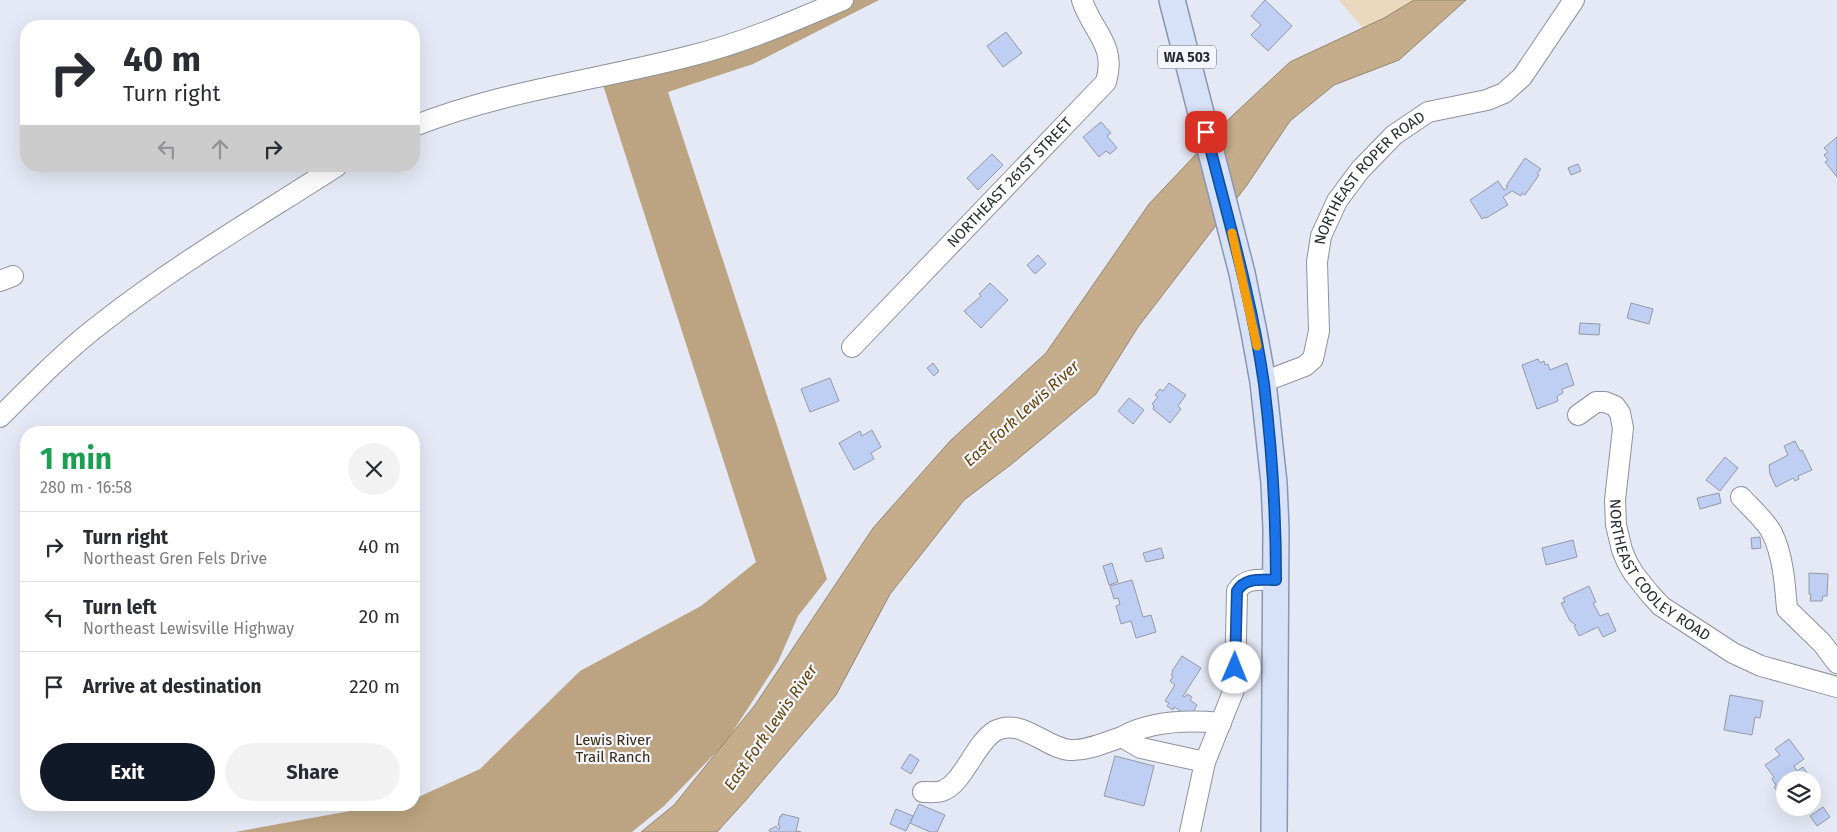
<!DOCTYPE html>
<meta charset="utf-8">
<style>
body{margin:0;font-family:"Fira Sans",sans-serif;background:#f2f2f3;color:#2b2b33;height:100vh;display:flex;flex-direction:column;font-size:19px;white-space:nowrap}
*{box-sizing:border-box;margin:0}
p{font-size:16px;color:#7c7c81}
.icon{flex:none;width:28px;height:28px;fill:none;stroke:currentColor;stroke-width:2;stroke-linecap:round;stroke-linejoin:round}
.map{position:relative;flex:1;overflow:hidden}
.side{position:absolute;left:20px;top:426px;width:400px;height:385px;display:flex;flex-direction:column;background:#fff;border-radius:20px;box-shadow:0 5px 20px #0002}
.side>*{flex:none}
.hud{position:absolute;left:20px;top:20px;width:400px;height:152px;border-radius:20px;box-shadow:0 5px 20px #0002;background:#fff;color:#2b2b33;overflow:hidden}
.tools{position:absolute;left:1776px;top:771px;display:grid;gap:10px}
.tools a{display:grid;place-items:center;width:45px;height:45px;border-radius:50%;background:#fff;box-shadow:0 5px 20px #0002;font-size:25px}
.pin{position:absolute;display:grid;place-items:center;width:42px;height:42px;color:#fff;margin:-21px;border-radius:10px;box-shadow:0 2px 8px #0006}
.me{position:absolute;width:55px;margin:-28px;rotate:1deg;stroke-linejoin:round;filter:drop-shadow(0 0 4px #0008)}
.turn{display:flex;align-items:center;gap:18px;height:105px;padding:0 20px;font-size:22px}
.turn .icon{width:65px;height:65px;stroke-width:2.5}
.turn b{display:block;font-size:35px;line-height:42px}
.lanes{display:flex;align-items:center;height:48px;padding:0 20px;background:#0003;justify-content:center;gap:25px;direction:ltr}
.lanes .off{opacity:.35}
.round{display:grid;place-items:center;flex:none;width:52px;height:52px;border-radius:26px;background:#f2f2f3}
.head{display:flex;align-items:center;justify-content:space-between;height:85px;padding:0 20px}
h1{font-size:30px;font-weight:700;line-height:38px;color:#1e9e55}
.cta{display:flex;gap:10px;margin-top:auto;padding:10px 20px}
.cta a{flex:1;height:58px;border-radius:30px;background:#111827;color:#fff;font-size:20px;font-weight:700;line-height:58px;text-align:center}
.cta a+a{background:#f2f2f3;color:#2b2b33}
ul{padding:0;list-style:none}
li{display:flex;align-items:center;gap:15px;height:70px;padding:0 20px;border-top:1px solid #e1e1e2}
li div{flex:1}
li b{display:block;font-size:19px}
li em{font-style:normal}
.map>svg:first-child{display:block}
.green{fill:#ebd9bf}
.forest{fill:#bca381}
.water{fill:#c5ac8a;stroke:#96866f}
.building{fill:#bfcff4;stroke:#9499a4}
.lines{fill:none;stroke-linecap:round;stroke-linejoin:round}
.minor-casing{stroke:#8d929d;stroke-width:22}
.major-casing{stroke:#8a95b0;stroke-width:28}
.minor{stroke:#fff;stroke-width:20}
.major{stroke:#d7e2f9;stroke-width:25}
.route-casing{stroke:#114b97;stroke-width:12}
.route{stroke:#1a73e8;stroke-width:9}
.slow{stroke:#f59e0b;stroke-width:9}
.labels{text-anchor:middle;stroke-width:4.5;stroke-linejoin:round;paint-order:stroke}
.shield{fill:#f3f6fe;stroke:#66696e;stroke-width:1}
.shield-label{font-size:14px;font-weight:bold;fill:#2a2c30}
.street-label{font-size:15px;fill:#2a2c30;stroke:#f3f6fe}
.park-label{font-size:15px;fill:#3c290c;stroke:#f3f6fe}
.water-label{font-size:16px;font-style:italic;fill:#644201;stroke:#f3f6fe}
</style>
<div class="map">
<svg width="1837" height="832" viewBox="0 0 1837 832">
<rect width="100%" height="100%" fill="#e4e9f5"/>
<path class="green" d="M1339,0H1422L1370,29L1362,27Z"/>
<path class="forest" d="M823,0H879L753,64L668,92L827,579L798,616L778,662L726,742L664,806L632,832H235L383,805H414V799L480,769L580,671L701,606L756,562L603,85Z"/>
<path class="water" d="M1414,0H1466L1399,60L1334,85L1290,121L1247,185L1138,327L1096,394L1013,463L964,500L890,594L836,695L746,800L717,832H641L674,805L755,705L873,528L950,441L1046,353L1149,204L1233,115L1290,62L1384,18Z"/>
<path class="building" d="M1265,0L1292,26L1268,51L1251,35L1261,25L1251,16Z
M1006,32L1022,53L1003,67L987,46Z
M1101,122L1111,133L1107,136L1117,148L1110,154L1106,151L1099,157L1083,137Z
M1837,137V177L1825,162L1828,160L1824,155L1828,152L1824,148Z
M992,154L1003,165L978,190L967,178Z
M1525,158L1541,169L1537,174L1539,175L1525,195L1522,193L1521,196L1512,191L1503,197L1508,205L1486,218L1485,217L1482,219L1470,200L1498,181L1504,190L1508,187L1506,186Z
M1578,164L1581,171L1571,175L1568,168Z
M1038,255L1046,264L1035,274L1027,265Z
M990,283L1008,300L981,328L964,311L981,296L979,294Z
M1631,303L1653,309L1649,324L1627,318Z
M1580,323L1600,324L1599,335L1579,334Z
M1538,359L1540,363L1544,361L1545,365L1548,364L1550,370L1567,363L1574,385L1562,389L1563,393L1557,396L1558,401L1537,409L1522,365Z
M933,363L939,371L934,376L927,368Z
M830,378L839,401L810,412L801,389Z
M1169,383L1186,395L1178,406L1181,409L1170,423L1153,409L1154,406L1152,404L1158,397L1155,395L1160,389L1163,391Z
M1129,398L1144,410L1133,424L1118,411Z
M872,430L881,447L871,453L874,459L854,470L839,443L860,431L862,436Z
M1795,441L1800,451L1802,450L1812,470L1798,476L1799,479L1795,481L1793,478L1776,487L1770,474L1769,465L1788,455L1784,446Z
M1725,457L1738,468L1720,491L1706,480Z
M1719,493L1721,503L1700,509L1697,498Z
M1760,537L1761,548L1752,549L1751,538Z
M1573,540L1577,557L1546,565L1542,548Z
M1161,548L1164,558L1146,562L1143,553Z
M1112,563L1118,582L1109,585L1103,566Z
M1809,573L1828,574L1827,596H1823L1822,601H1810L1811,594H1809Z
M1132,580L1143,617L1151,615L1156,632L1136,638L1131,621L1121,624L1116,606L1120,604L1118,598L1114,599L1110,586Z
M1589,586L1596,602L1593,603L1600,616L1608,613L1616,631L1603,637L1598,627L1579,636L1574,626L1576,625L1570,621L1561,603L1565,602L1563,598Z
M1182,656L1201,668L1183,696L1185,697L1187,694L1192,697L1190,700L1197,705L1190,717L1174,707L1173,710L1167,706L1169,703L1165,701L1175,685L1170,681L1173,676L1171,675L1173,672L1172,671Z
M1730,695L1763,701L1760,718L1755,717L1752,735L1724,730Z
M1789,739L1804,759L1794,766L1797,771L1803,767L1812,780H1785V801L1774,787L1776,785L1772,779L1774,777L1765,765L1780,755L1775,749Z
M910,754L919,760L911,774L901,768Z
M1115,756L1154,766L1144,806L1104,796Z
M919,804L945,815L937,832H930L910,823Z
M1823,807L1830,817L1817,826L1810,816Z
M896,809L913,816L906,831L890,824Z
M782,814L799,818L796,831L801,832H770L769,830L776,826L779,830L780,826L778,825L780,816H782Z"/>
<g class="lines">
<defs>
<g id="minor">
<path d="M414,126C502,91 598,80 690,56C743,43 794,21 843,0"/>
<path d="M0,281L13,276"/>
<path id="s1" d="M852,347L1106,82C1117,44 1092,32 1082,0"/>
<path id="s2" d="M1263,382L1305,366L1313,359L1319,331L1317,262L1321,236L1337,201L1360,170L1394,135L1428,112L1487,100L1504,93L1522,77L1574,0"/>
<path id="s3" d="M1578,415L1596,402H1605L1615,406L1620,413L1623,428L1615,500L1616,525L1622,550L1627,562L1634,574L1650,594L1661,606L1733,653L1761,666L1837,687"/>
<path d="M0,417C33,384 66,350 103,322C177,264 258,217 337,166"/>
<path d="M1741,497C1750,507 1766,521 1772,533C1783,555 1785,584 1787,609L1822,643L1837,663"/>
<path d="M1122,737C1150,721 1189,720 1221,723"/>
<path d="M923,792C928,792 937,793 942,791C963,784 975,743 995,731C1021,717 1045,748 1070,750C1087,751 1106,742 1122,737L1141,748L1205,762"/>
<path d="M1190,832L1205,762L1235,687L1237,591C1245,577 1261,580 1276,580"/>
</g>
<path id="major" d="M1172,0L1242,273L1254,332L1263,382L1274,483L1276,529L1274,832"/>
</defs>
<use href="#minor" class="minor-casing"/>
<use href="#major" class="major-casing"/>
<use href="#minor" class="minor"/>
<use href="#major" class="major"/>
</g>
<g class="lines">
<defs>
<path id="route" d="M1206,132C1227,215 1252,299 1264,384C1272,449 1276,514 1276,580C1261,580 1245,577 1237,591L1235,668"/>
</defs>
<use href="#route" class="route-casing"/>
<use href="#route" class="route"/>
<path class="slow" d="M1232,233L1257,346"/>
</g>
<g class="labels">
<rect class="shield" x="1158" y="45.5" width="58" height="23" rx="4"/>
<g class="shield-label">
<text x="1187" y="62">WA 503</text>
</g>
<g class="street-label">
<text dy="5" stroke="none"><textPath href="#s2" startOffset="256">NORTHEAST ROPER ROAD</textPath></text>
<text dy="5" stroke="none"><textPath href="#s1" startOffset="228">NORTHEAST 261ST STREET</textPath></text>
<text dy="5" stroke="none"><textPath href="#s3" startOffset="226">NORTHEAST COOLEY ROAD</textPath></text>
</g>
<g class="park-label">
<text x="613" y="745">Lewis River<tspan x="613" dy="17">Trail Ranch</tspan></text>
</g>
<g class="water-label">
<text transform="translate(1021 413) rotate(-42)" y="6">East Fork Lewis River</text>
<text transform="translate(770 727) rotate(-55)" y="6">East Fork Lewis River</text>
</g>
</g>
</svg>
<div class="tools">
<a><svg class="icon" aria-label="layers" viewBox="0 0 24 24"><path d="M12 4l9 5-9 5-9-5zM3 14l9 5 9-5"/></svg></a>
</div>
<div class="pin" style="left:1206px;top:132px;background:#d93025"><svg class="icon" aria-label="arrive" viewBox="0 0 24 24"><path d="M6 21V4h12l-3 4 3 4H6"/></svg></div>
<svg class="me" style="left:1235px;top:668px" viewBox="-20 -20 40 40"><circle r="19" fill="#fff"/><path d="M0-13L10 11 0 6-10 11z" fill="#1a73e8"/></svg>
<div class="hud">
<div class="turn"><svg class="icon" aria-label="right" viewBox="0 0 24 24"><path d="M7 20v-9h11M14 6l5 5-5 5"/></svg><div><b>40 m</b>Turn right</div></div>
<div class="lanes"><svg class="icon off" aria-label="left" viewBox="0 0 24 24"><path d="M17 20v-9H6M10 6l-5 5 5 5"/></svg><svg class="icon off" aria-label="ahead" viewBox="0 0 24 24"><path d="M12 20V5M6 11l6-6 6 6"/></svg><svg class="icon" aria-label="right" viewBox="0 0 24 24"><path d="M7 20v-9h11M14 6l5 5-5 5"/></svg></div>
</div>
<section class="side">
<div class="head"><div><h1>1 min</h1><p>280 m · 16:58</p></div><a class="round"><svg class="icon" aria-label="close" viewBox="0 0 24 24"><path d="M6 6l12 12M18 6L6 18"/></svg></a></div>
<ul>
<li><svg class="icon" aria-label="right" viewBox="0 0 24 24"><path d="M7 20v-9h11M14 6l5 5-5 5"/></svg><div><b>Turn right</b><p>Northeast Gren Fels Drive</p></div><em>40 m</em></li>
<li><svg class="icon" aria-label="left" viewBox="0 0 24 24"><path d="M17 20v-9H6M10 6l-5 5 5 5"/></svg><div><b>Turn left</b><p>Northeast Lewisville Highway</p></div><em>20 m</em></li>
<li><svg class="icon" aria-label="arrive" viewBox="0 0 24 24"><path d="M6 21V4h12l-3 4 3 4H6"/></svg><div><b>Arrive at destination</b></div><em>220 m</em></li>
</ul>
<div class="cta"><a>Exit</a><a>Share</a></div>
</section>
</div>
